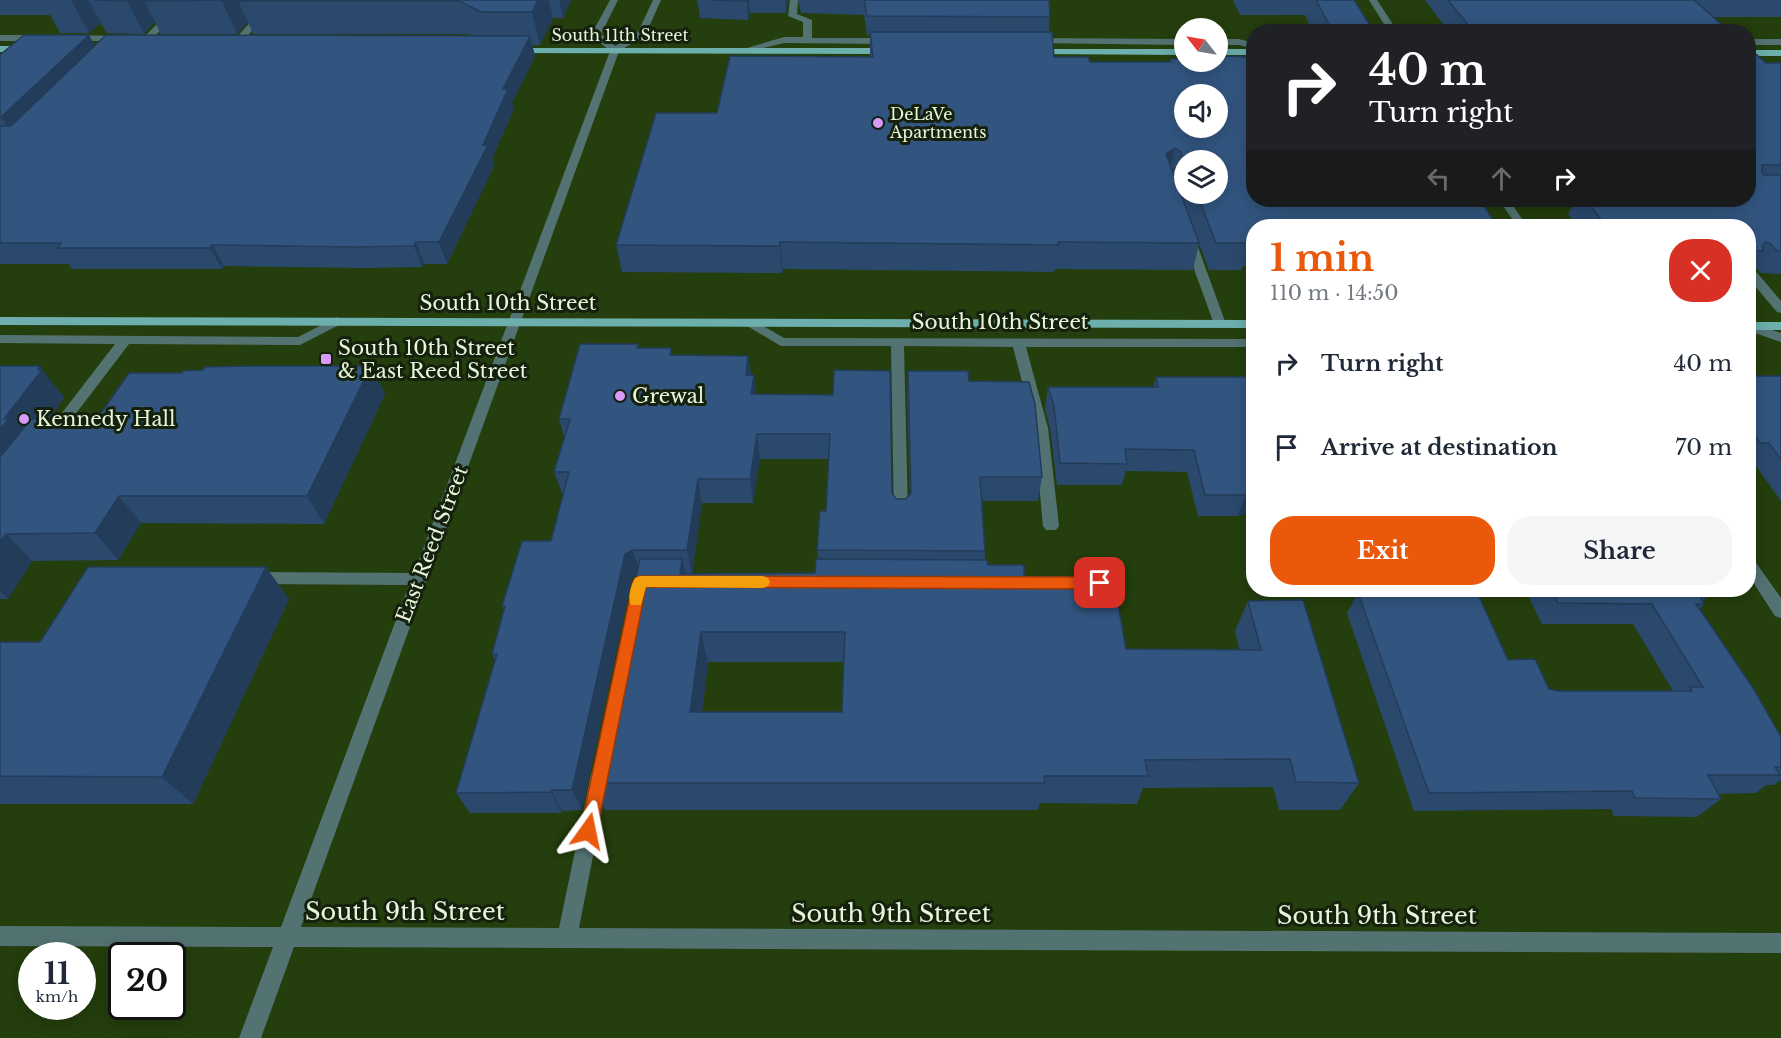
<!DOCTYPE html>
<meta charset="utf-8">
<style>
body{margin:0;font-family:"Libre Baskerville",serif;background:#f6f6f7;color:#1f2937;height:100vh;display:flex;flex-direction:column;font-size:22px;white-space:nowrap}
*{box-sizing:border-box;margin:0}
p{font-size:20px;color:#747a83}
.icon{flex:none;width:33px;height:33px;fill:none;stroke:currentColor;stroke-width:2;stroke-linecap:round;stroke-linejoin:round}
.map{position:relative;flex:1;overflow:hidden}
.side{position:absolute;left:1246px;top:219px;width:510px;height:378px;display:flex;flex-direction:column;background:#fff;border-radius:24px;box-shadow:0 3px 15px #0003}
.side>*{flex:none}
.banner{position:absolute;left:1246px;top:24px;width:510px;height:183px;border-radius:24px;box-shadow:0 3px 15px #0003;background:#202124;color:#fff;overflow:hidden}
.needle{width:39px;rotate:301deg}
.fabs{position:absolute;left:1174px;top:18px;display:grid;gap:12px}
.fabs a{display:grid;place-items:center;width:54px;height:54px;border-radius:50%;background:#fff;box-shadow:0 3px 15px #0003;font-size:30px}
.speed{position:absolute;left:18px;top:942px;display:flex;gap:12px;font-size:30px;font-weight:700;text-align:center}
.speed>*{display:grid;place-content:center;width:78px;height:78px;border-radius:50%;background:#fff;box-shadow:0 3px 15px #0003;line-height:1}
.speed small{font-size:15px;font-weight:400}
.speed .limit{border:3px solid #111;border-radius:9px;background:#fff;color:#111}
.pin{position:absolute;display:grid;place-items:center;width:51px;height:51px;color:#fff;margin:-26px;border-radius:12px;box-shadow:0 3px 9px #0006}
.me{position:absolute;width:66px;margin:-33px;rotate:12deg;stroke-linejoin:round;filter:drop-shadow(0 0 4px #0008)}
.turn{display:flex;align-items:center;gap:21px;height:126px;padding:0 24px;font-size:27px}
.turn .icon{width:78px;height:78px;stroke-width:2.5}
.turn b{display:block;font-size:42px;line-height:51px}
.lanes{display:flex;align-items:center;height:57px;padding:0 24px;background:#0003;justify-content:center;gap:30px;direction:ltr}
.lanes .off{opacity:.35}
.round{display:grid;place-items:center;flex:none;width:63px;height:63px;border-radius:24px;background:#f6f6f7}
.head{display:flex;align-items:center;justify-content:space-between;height:102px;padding:0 24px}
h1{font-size:36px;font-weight:700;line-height:45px;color:#ea580c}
.cta{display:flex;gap:12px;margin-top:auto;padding:12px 24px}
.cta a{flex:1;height:69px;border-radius:24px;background:#ea580c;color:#fff;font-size:24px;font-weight:700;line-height:69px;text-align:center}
.cta a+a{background:#f6f6f7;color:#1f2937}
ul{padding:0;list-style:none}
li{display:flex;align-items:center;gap:18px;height:84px;padding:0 24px}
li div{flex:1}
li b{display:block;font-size:22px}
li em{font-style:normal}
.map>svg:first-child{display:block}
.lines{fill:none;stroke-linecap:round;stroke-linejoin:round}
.minor{fill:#537372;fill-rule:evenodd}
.major{fill:#6cafad;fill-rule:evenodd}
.wall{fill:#2b496d;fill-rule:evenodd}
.shaded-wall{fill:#233c59}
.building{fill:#32557f;stroke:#233c59;stroke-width:1.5;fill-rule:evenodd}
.route{fill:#ea580c;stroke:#983908;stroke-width:1.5}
.slow{fill:#f59e0b}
.poi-dot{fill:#d89af8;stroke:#15210d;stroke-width:2}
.labels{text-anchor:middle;stroke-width:6;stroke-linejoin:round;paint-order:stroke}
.far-street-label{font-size:16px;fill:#e5f6db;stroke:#15210d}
.far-poi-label{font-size:16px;fill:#e5f6db;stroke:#15210d;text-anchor:start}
.street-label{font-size:20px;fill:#e5f6db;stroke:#15210d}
.poi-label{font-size:20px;fill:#e5f6db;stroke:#15210d;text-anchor:start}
.near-street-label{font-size:24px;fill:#e5f6db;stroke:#15210d}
</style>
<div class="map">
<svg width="1781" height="1038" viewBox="0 0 1781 1038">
<rect width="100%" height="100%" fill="#243e0d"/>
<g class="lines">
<path class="minor" d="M181,0H190L150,41H144V37Z
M270,0H279L243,41H237V37Z
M610,0H618L601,34L615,46L638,32L653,0H661L645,36L619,51L301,927L559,928L591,774L594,768L600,766L606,768L609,774L579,928L1781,933V953L294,947L261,1038H239L273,947L0,946V926L281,927L409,585L254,584L248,582L246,578L248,574L254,572L414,573L610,51L591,35Z
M790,0H798L797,14L812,20V38H888L893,41L888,44L784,43L747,52V48L784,37H803V22L788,16Z
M1369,0H1377L1398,32H1389Z
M0,35H39L44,38L39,41H0Z
M72,35L120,36L125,39L120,42L69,40L67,38Z
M1035,38L1185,39V45L1032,43L1030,41Z
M1218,39H1239L1254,43V49L1239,45H1218Z
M1749,39H1781V45H1749Z
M1499,200H1509L1527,226H1517Z
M1189,236L1195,239L1226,324L1224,327H1216L1214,324L1183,239Z
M1749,267L1753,268L1781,301V313L1777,312L1749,279Z
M337,317L343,321L341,324L300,345L129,344L58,437L53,439L46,434L48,431L115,344L0,343V335L298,337Z
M751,319L784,338L1254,339V347H1026L1048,428L1059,526L1056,530H1046L1043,526L1034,428L1013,347L904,346L908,517L906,521H896L894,517L891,346H781L747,326L745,323Z
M1749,322L1781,333V342L1749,331Z
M1749,558L1754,560L1781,598V618L1775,616L1749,576Z"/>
<path class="major" d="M0,46H27L32,49L27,52H0Z
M510,48H888L893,51L888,54L513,53L510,52Z
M1032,49H1185V55L1035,54L1032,53Z
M1218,49H1254V55H1218Z
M1749,50H1781V56H1749Z
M0,317L1254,320V328L0,325Z
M1749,322H1781V330H1749Z"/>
</g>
<path class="wall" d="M0,0H571L563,18H553L540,45H532L535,56L512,103L514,109L492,159L494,166L447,264H424L422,267L363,268L224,266L222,269H72L69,264H0V55L95,45L473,36L469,34H253L248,22L237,34H161L155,22L144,34L107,33L101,23L89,33H60L50,15H0Z
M697,0H788L786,13H750L748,20L700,18Z
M798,0H1049L1050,17L1049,32L1054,57L1090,62H1169L1170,59H1219L1220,56L1254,226V266H1243L1241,270H1209L1199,244L1193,270L1055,269L1054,272L783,269L782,273L622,272L616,245L717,113L870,57V35H867L864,15L801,13ZM1185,160L1218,194H1185Z
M1233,0H1354L1374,32H1313L1305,15H1240Z
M1425,0H1781V17H1714L1730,32H1449Z
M1766,63H1781V274L1761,273L1755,267L1752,266L1749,270V226H1577L1568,214L1576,200H1749Z
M639,348L673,355L748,356L751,375H754L756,394L833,395L896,499H906L910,494L907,395L908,371L969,381L1042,477L1038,501H982L985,551V560L988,565L1024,577L1126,649H1239L1235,631L1248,601L1359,783L1340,810H1279L1273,787L1143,788L1137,804L1040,803L1038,810H605L592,783L636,575L632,578L582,810L562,811L561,813H470L456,793L495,660L492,654L504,610L502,606L551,541L563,496L554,472L564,437L559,419ZM760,459H829L826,511L817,550L818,559L815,573L692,574L702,503H753ZM708,662H844L842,712H702Z
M0,366L62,394L64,398L49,419H97L385,394L324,524L141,523L118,560L32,561L8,599H0Z
M1749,376H1781V501L1753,462H1749Z
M1156,377H1254V511L1238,516H1198L1187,472L1126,471L1122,485H1057L1050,428L1045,408L1048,387H1153Z
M1410,590H1476L1508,660L1549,689L1559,691H1673L1633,624H1542L1525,590H1700L1706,598L1703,601L1704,604L1700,609L1781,737V780L1774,785H1766L1756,793L1718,794L1721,799L1697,817L1614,816L1611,809L1414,811L1347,613L1358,593H1411Z
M289,599L193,804H0V642H40Z"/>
<path class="shaded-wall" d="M71,0H88L101,23L89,33Z
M94,0H178L144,1L155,22L144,34L127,1Z
M222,0H267L238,1L248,22L237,34L222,1Z
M538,0H549L553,18L540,45L532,12Z
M559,0H571L563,18Z
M747,0H749L750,13L748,20Z
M785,0H788L786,13Z
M89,35L100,55L15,138L1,117Z
M530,36L535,56L512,103L514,109L492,159L494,166L447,264L439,242L483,145L503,89Z
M1175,148L1169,174L1166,154Z
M416,242L424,264L422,267L414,246Z
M780,242L783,269L782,273L780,246Z
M212,245L224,266L222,269L210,248Z
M748,356L752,380L746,375Z
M40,366L64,398L30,443L0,488V429L4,419Z
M371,366L385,394L324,524L307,496Z
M754,375L757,399L751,394Z
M757,434L760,459L753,503L750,479Z
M698,479L702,503L692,574L687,550Z
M1254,492V511L1238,516L1246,495Z
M119,496L141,523L118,560L95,533Z
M6,534L32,561L8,599L0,591V542Z
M633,550L640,574L632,578L582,810L572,790L625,554Z
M682,559L690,590L680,574Z
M266,567L289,599L193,804L162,777Z
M701,632L708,662L698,741L690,712Z
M551,790L562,811L561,813L551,792Z"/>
<path class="building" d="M94,0H127V1Z
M145,0H222L144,1Z
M239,0H538L532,12H481L459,1H238Z
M710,0H747L746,1Z
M864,0H1049L1050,17L867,16Z
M1316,0H1354L1374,32H1333Z
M1448,0H1694L1730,32H1474Z
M870,32H1052L1054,57H1088L1090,62H1171L1170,59H1185V62H1218V59H1221L1220,56L1254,57V200H1480L1497,226H1254V240H1248L1249,243H1216L1197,194H1218V160H1185V163L1181,152L1175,148L1166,154L1199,243L1058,242V245L780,242V246L616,245L656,113H717L730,56L873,57ZM1185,94H1218V128H1185Z
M24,35H89L1,117H0V55Z
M106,35L530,36L503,89H508L483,145H488L439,242H416L414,246L353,247L212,245L210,248H57L61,243H0V126H11Z
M1749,48L1766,63H1781V165H1762V173L1764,175H1781V251H1777L1771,244L1766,242L1763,245V251H1749V226H1606L1586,200H1715L1720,205H1735V202L1732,200H1749Z
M580,344H638L637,348H671L670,355L748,356L746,375H754L751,394L833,395L834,370L890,371L892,493L896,499H906L911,493L908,371H968L969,381L1029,382L1035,404L1042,477H980L985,551L817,550L820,511H826L830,434H757L750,479H698L687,550H633L625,554L572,790H551V792L456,793L497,654H492L505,606H502L522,541H551L569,472H554L570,419H559Z
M0,366H40L38,370H42L4,419H9L0,429Z
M250,366H371L307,496H119L95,533L6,534L0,542V457L31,419H97L129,373H182L183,371L203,370L205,367Z
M1749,376H1781V459L1769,443H1760L1749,428Z
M1156,377H1254V492L1246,495H1205L1194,450L1125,449L1127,464L1060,463L1054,406L1048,387H1158Z
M640,559H682L680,574L815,573L816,559L987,560L988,565H1024V577H1113L1126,649L1261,650L1248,601L1303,600L1359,783L1296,782L1290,759L1145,760L1148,776H1044L1045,783H592ZM701,632H845L842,712H690Z
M88,567H266L162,777L0,776V642H40Z
M1431,590H1476L1508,660L1535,659L1549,689L1559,691H1692L1690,687H1703L1652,604L1558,603L1551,590H1700L1706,598H1701L1704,604H1696L1753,688L1781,737V767H1775L1780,775H1708L1721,799L1635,798L1632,791L1429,793L1358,593H1432Z"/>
<path class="route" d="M640,576L1100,577L1105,579L1107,583L1105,587L1100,589L646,587L597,831L594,836L588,839L582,836L580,831L633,582L635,578Z"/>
<path class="slow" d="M640,576H763L768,578L770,582L768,586L763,588L646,587L641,605H631C627,598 631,585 635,578Z"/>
<g class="poi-dot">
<circle cx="878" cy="123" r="6"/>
<rect x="320" y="353" width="12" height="12" rx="3"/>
<circle cx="620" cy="396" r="6"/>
<circle cx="24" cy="419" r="6"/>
</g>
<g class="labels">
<g class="far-street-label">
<text x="620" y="41">South 11th Street</text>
</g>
<g class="far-poi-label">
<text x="890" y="120">DeLaVe<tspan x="890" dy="18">Apartments</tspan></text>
</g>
<g class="street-label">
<text x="508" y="310">South 10th Street</text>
<text x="1000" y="329">South 10th Street</text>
<text transform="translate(432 544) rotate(-69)" y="7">East Reed Street</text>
</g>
<g class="poi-label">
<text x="338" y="355">South 10th Street<tspan x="338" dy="23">&amp; East Reed Street</tspan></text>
<text x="632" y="403">Grewal</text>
<text x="36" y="426">Kennedy Hall</text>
</g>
<g class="near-street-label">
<text x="405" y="920">South 9th Street</text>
<text x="891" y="922">South 9th Street</text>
<text x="1377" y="924">South 9th Street</text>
</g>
</g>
</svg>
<div class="fabs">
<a><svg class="needle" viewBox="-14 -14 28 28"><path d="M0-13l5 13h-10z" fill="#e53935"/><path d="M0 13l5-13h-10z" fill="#747a83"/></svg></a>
<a><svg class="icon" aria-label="sound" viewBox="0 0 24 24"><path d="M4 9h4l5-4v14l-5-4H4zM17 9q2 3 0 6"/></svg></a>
<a><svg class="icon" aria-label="layers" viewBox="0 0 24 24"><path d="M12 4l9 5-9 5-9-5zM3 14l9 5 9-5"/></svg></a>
</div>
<div class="speed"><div>11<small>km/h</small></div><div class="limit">20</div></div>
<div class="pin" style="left:1100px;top:583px;background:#d93025"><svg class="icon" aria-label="arrive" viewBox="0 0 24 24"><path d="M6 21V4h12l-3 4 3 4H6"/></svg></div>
<svg class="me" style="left:588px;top:831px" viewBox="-20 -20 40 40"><path d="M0-17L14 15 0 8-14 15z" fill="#ea580c" stroke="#fff" stroke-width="4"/></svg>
<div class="banner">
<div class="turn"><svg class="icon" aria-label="right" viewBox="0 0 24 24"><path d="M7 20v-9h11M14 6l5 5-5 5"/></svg><div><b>40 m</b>Turn right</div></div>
<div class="lanes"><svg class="icon off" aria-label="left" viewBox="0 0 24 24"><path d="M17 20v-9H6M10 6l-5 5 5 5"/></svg><svg class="icon off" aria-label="ahead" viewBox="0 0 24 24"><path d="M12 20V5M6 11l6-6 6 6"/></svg><svg class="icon" aria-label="right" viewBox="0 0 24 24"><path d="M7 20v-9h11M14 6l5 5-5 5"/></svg></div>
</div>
<section class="side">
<div class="head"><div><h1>1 min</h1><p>110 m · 14:50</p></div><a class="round" style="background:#d93025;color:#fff"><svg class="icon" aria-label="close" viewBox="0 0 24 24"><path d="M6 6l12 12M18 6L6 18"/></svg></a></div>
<ul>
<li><svg class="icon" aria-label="right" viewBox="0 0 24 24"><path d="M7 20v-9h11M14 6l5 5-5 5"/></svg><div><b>Turn right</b></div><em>40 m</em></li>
<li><svg class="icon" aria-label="arrive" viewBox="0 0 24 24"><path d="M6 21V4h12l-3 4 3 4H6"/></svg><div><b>Arrive at destination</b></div><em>70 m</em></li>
</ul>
<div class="cta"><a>Exit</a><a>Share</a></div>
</section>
</div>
